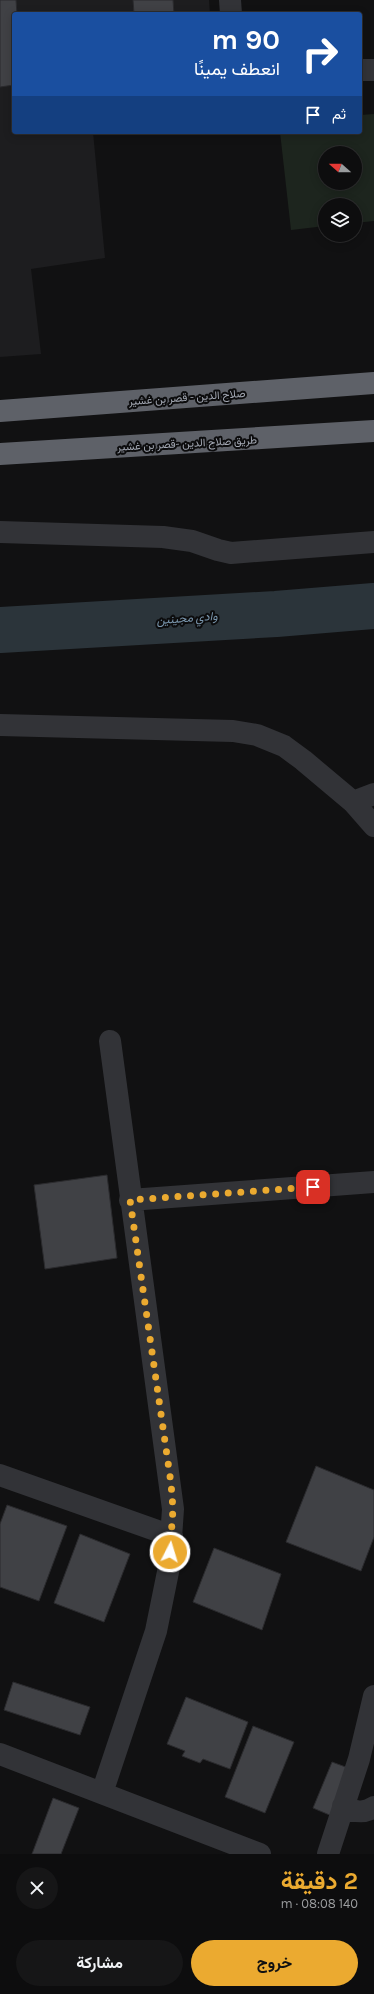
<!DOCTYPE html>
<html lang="ar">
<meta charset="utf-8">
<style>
body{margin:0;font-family:Karla,Vazirmatn,sans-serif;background:#161617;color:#f1f3f6;direction:rtl;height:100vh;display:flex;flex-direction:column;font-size:15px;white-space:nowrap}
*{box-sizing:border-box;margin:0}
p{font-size:13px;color:#9a9c9e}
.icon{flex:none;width:22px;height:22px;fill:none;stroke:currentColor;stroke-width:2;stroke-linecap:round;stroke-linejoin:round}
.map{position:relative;height:1854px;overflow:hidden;direction:ltr}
.panel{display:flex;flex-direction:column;background:#0d0d0e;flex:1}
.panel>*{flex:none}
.top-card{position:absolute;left:12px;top:12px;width:350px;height:122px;border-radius:4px;box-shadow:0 2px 10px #0003,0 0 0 1px #2d2d2e;direction:rtl;background:#1a4fa0;color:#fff;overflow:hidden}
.needle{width:26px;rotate:291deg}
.tools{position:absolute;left:318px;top:146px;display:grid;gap:8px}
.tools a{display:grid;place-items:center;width:44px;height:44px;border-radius:50%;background:#0d0d0e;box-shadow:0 2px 10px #0003,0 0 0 1px #2d2d2e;font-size:20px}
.pin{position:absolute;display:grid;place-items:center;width:34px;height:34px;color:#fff;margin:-17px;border-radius:8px;box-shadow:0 2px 6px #0006}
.me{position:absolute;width:44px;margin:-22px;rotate:5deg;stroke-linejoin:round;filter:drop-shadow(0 0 3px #0008)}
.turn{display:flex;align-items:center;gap:14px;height:84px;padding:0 16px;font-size:18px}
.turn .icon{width:52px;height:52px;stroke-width:2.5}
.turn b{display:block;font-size:28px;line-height:34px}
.then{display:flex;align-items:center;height:38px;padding:0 16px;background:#0003;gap:8px;font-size:15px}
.round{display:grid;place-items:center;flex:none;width:42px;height:42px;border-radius:21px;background:#161617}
.overview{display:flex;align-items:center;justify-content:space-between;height:68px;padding:0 16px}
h1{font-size:24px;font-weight:700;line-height:30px;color:#ebaa30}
.primary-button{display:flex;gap:8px;margin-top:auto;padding:8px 16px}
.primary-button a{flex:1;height:46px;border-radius:24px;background:#ebaa30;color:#111;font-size:16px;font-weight:700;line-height:46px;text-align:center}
.primary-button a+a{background:#161617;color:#f1f3f6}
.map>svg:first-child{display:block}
.built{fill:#1d1d1f}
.green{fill:#1d251e;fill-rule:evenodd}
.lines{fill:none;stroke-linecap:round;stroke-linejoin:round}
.river{stroke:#2b343a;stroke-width:46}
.building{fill:#404145;stroke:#2b2b2e}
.street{stroke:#323337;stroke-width:22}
.highway{stroke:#5e6168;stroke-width:22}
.route{stroke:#ebaa30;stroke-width:7;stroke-dasharray:0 12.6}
.labels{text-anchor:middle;stroke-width:4;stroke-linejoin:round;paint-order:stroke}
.street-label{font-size:11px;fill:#a3a8b3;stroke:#0c0c0d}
.water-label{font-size:12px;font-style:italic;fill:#7a96ad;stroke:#0c0c0d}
</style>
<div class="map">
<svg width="374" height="1854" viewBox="0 0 374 1854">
<rect width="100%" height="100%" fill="#111112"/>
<path class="built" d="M0,0H209L210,14H14V132H93L105,258L31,269L41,354L0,357Z"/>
<path class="green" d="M374,114V221L355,223V205H325V226L291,230L280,132H360V115ZM325,153H355V183H325Z"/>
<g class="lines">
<path class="river" d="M0,630L276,614L374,606"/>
</g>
<path class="building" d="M0,0H16L17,14H14V85L0,87Z
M133,0H173L174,14H134Z
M107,1175L117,1258L45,1269L34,1185Z
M316,1466L374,1490V1537L361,1571L286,1542Z
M7,1505L67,1526L39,1601L0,1587V1524Z
M80,1534L130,1554L104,1622L54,1603Z
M214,1548L281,1574L262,1630L193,1602Z
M13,1682L90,1707L80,1735L4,1710Z
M186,1697L248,1722L230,1769L203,1759L200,1763L182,1756L185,1751L167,1744Z
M253,1726L294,1742L265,1813L225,1797Z
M332,1762L351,1769L332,1816L313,1808Z
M53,1798L79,1808L61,1854H32Z"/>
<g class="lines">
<path class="street" d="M230,0L231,14
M360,70H374
M0,532L163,537L192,541L218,550L231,553L374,542
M0,725L233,731L257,735L284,746L303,760L353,802L374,826
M353,802L374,794
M130,1200L374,1182
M0,1475L172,1536
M0,1754L260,1854
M102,1793L156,1631L169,1567L173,1509L110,1041
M343,1806C354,1812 364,1814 374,1807
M328,1854L359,1759L374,1696"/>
<path class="highway" d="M0,411L374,383
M0,454L374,431"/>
</g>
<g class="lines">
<path class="route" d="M170,1552L173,1509L171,1483L130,1200L313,1187"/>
</g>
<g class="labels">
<g class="street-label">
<text transform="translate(187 397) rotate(-4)" y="4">صلاح الدين - قصر بن غشير</text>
<text transform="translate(187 443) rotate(-3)" y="4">طريق صلاح الدين -قصر بن غشير</text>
</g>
<g class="water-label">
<text transform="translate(187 618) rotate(-4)" y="4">وادي مجينين</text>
</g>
</g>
</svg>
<div class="tools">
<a><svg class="needle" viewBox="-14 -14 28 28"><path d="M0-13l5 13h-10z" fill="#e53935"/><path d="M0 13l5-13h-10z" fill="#9a9c9e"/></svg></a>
<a><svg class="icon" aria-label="layers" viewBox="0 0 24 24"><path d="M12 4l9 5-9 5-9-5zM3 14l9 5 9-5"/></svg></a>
</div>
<div class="pin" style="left:313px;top:1187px;background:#d93025"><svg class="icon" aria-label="arrive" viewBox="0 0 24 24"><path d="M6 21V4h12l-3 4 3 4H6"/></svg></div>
<svg class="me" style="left:170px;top:1552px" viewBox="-20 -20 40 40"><circle r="17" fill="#ebaa30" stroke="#fff" stroke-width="3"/><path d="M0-11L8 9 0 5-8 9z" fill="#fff"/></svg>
<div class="top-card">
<div class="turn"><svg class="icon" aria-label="right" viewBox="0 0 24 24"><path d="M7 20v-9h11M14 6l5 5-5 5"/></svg><div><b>90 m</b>انعطف يمينًا</div></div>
<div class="then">ثم<svg class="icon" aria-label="arrive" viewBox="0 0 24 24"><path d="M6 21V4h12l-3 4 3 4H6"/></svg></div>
</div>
</div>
<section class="panel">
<div class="overview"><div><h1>2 دقيقة</h1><p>140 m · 08:08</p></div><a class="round"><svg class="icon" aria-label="close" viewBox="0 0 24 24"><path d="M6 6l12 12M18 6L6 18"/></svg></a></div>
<div class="primary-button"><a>خروج</a><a>مشاركة</a></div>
</section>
